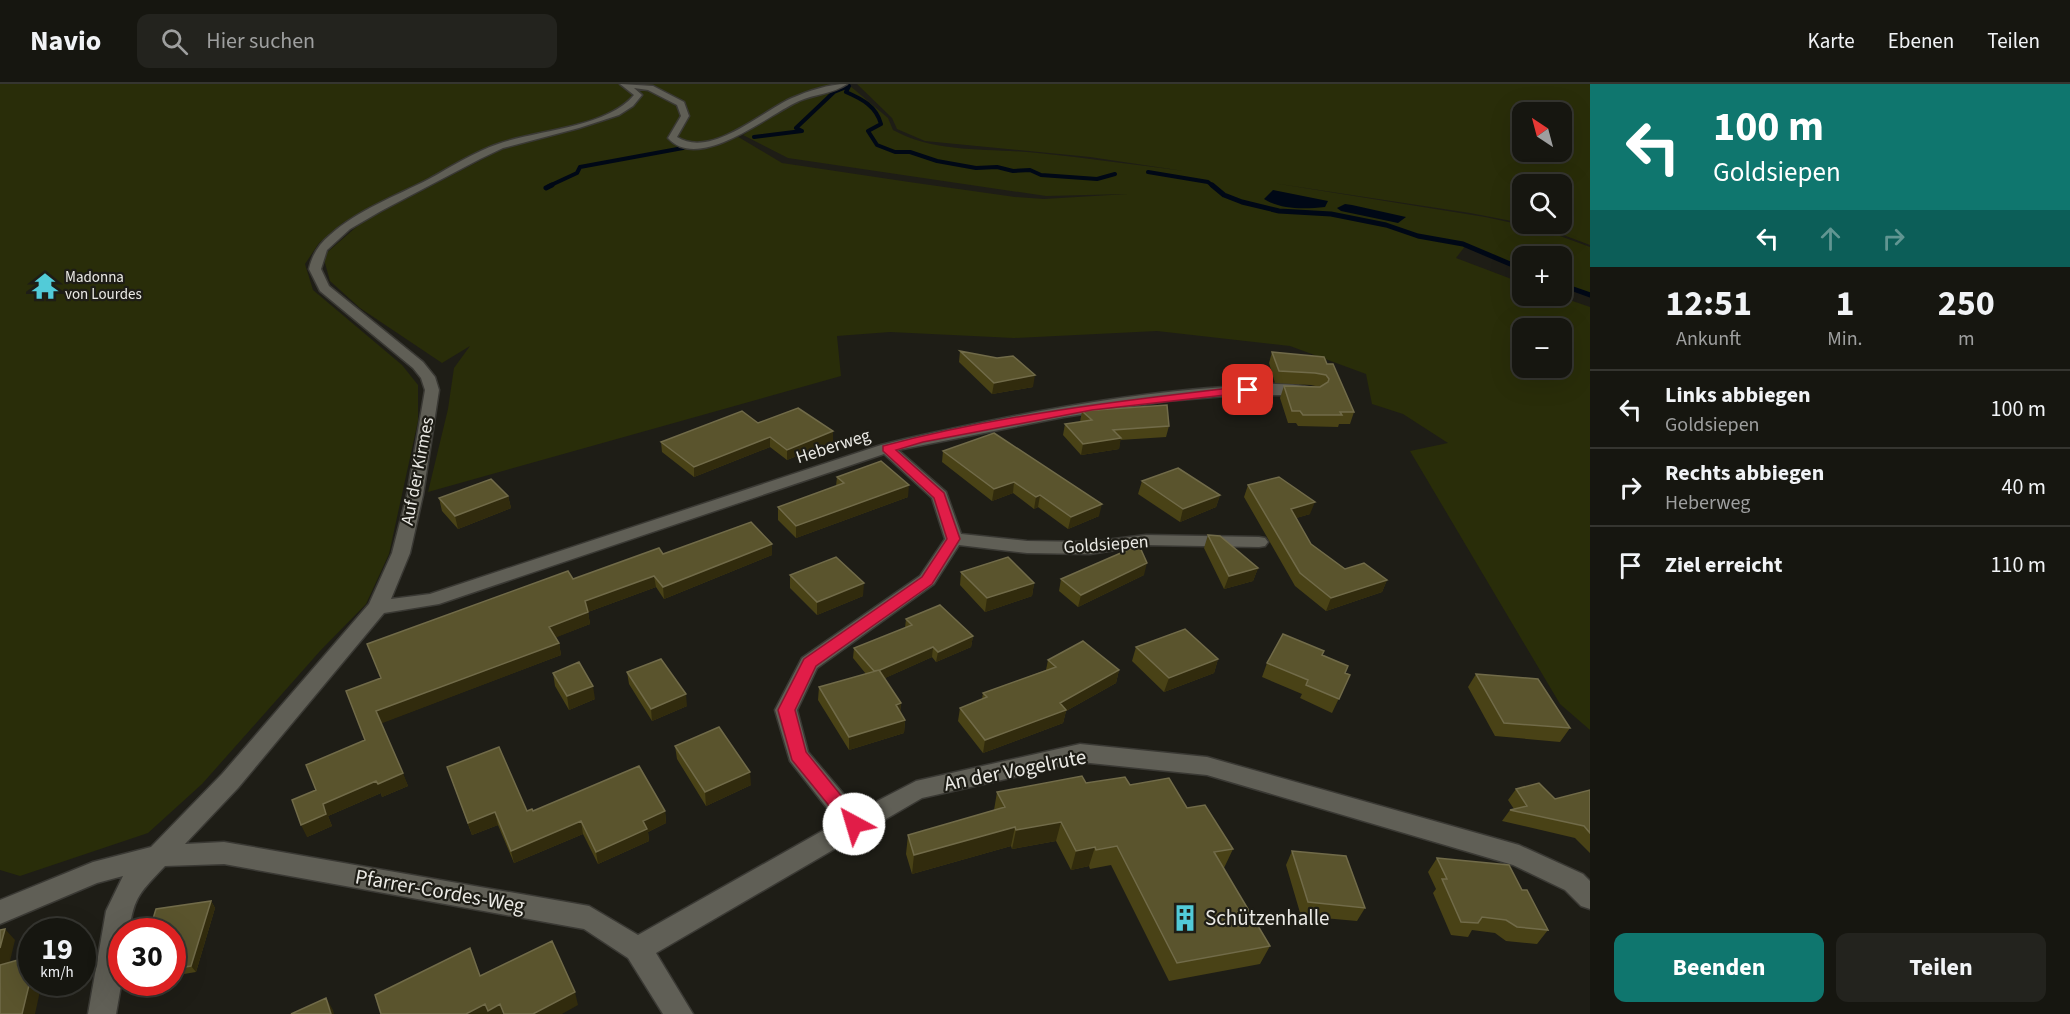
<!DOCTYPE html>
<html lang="de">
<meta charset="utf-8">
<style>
body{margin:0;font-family:"Source Sans 3",sans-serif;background:#23231e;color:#f1f3f6;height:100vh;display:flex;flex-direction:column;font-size:22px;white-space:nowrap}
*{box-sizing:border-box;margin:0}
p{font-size:20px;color:#9e9f9f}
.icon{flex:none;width:33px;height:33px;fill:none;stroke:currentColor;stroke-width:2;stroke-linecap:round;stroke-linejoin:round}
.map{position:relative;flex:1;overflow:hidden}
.details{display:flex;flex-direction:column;background:#161610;width:480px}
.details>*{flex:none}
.hud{background:#0f766e;color:#fff;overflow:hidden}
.needle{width:39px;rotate:324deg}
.tools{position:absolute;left:1512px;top:18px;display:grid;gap:12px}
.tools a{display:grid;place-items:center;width:60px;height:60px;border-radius:12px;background:#161610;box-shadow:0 6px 24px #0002,0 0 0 2px #353530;font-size:30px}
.speed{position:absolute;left:18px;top:834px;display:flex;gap:12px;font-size:30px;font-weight:700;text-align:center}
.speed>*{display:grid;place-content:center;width:78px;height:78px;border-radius:50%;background:#161610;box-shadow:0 6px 24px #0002,0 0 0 2px #353530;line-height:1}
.speed small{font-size:15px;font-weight:400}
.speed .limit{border:9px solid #d22;background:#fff;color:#111}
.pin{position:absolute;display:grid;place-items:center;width:51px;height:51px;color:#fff;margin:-26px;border-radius:12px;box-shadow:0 3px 9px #0006}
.me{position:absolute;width:66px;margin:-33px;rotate:321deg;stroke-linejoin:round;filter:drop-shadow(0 0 4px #0008)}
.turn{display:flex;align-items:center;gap:21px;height:126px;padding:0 24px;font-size:27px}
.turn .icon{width:78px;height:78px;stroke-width:2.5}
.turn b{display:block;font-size:42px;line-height:51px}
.lanes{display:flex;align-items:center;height:57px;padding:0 24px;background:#0003;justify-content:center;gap:30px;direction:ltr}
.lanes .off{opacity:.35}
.eta{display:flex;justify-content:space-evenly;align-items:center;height:102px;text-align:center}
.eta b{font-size:36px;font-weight:700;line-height:42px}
.action{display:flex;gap:12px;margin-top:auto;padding:12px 24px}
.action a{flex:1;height:69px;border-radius:12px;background:#0f766e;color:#fff;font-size:24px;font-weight:700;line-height:69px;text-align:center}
.action a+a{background:#23231e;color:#f1f3f6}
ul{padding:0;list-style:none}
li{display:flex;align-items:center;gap:18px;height:78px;padding:0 24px;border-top:2px solid #353530}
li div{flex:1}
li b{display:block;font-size:22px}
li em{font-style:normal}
header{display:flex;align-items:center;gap:36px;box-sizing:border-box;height:84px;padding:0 30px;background:#161610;border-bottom:2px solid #353530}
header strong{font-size:28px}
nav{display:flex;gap:33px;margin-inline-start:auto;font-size:21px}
.search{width:420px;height:54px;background:#23231e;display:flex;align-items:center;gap:15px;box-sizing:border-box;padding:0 21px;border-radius:12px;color:#9e9f9f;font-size:22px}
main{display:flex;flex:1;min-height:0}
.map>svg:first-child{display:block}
.green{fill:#292d09;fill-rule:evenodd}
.water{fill:#000816}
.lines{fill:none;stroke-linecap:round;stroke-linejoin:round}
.stream-far1{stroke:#000816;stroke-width:4}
.stream{stroke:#000816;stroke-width:5}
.minor-casing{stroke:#3a3934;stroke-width:3}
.minor{fill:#605f56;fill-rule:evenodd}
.wall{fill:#494216}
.shaded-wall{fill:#312b0d}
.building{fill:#5a542d;stroke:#716b49;stroke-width:1.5}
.route{fill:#e11d48;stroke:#92132f;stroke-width:1.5}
.labels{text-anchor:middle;stroke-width:4.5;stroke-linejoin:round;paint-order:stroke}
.far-poi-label{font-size:15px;fill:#eae9e4;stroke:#1e1d16;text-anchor:start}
.street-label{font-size:18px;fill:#eae9e4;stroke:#1e1d16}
.near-street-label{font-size:21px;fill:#eae9e4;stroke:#1e1d16}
.near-poi-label{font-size:21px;fill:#eae9e4;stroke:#1e1d16;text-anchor:start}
</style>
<header>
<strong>Navio</strong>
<div class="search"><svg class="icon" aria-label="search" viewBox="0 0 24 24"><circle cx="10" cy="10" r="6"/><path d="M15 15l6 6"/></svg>Hier suchen</div>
<nav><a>Karte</a><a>Ebenen</a><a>Teilen</a></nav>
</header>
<main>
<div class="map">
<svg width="1590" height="930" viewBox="0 0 1590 930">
<rect width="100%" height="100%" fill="#1e1d16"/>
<path class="green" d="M0,0H833C796,10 763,24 735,51L782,79L909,98L1015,113L1044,115L1127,110L1046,112L788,74L743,51L775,29L805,15L849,1L888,34L893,46C936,70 991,64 1038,69C1087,74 1136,81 1184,87L1090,73L925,57L897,45L892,34L857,0H1590V161L1542,143L1523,140H1562V100H1522V139L1470,129L1273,99L1485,133L1541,145L1590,163V210L1562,199V172H1522V183L1466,161L1456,174L1522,199V212H1558L1590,223V646L1560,620L1410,367L1448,359L1403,330L1372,320L1366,290L1290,262L1157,247L1014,254L890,248L837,252L841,292L428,408L448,325L454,284L470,262L442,279L360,224L330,197L323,172L362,138L512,60L497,59L344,138L319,159L305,180L313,206L402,281L418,301V337L389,470L366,520L320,567L202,700L148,749L20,792L0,786ZM1522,28H1562V68H1522ZM1522,244H1562V284H1522Z"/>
<path class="water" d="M1273,106L1328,117L1325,123C1305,125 1281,126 1264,115Z
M1345,120L1352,121L1406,133L1398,139L1341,127L1337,124Z"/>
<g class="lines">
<path class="stream-far1" d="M754,53L802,47L796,44L834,8L849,2L846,8C862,15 876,22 881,40L868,47L877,61L895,68H910L937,77L976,84L997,83L1013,87L1030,86L1041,91L1097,95L1115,90
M1148,88L1208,98L1213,102
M549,102L577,89L580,83L683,64"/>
<path class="stream" d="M1212,101L1224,111L1242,118L1279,127L1331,130L1386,141L1418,152L1463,160L1522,185
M546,104L552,101
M1562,201L1590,211"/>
<defs>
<path id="minor" d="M620,0L653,2L684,18L689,32L677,53C711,75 762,27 792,14C808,7 829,0 847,0C833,10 814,10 799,17C769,30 699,89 668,54L681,32L677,21L648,6L634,4L642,11L633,22L619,31L579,44L503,64L480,75L381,127L350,145L327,166L321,185L329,202L423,278L435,293L439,306L423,411L410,469L391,515L430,510L881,361L905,355C1009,332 1117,310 1225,303C1252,301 1285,297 1311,304L1313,307L1306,311H1237L1167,317L1064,333L898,366L946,408L961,450L1027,457L1090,458L1146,451L1259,453L1265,454L1268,458L1265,462L1259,463L1146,461L1090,470L1027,469L959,461L934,500L817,584L797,626L808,668L858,727L916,697L1080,660L1207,673L1519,761L1583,790L1590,797V825L1581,822L1565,806L1513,781L1207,691L1080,678L922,714L656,869L693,930H663L628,874L584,845L224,780L165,782C141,808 134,811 129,848H122V896L116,930H88L106,827L123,792L97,799L0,840V816L93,778L151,763L222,690L369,520L392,469L407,411L425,306L421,294L413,284L320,207L309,185C312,171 319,160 330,151C358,126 396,112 429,95C451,83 474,68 498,60C536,46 607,44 634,11ZM884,370L932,414L945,455L920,492L802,574L775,626L790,677L838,738L638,851L589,822L224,758L185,760L238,704L384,529L439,520Z"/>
</defs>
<use href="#minor" class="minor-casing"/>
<use href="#minor" class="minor"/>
</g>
<path class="wall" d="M960,267L1033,303L992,310L959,278Z
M1272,268L1327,280L1354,328L1350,340H1339L1338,343L1298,342L1296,339H1288L1280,314L1284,302L1320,303L1311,301L1275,299L1269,279Z
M1082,327L1169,342L1166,353L1120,356L1119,365L1081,371L1063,351L1065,340L1080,338Z
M758,339L833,357L787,376L770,363L694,393L662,368L661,358Z
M943,367L1099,432L1068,445L1038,423L1034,425L1013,409L992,417L942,378Z
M837,393L908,413L796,454L778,436V423L836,402Z
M1142,397L1220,411L1216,423L1180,438L1138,410Z
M1248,401L1310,430L1296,434L1311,460L1345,485L1387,496L1382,508L1326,527L1295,502L1244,413Z
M508,412L511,424L458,445L442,427L439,414Z
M1208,451L1258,484L1253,497L1224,505L1204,464Z
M663,470L772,471L664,515L656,503L588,528L590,540L556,553L559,559L561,571L381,639L408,702L382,713L381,709L328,732L332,742L307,753L316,706L365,656L381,594L367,560L573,495Z
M961,488L1034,499L1032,512L985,528L960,501Z
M790,491L863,512L817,531L790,504Z
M1144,491L1078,523L1059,507L1061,495Z
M906,535L973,552L971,563L936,578L932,573L885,594L901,619L900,628L905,636L904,649L849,666L818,616L819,603L866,590L853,574L854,564L905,544Z
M1136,563L1218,575L1214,589L1164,608L1132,577Z
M1322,571L1345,589L1350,591L1332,629L1300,614L1302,610L1262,593L1267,579Z
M1048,576L1119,586L1116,599L1066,627L1063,639L983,669L958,637L960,624L982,615L983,609L1046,586Z
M627,588L687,622L652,637L629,600Z
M553,589L595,615L569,626L555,602Z
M1476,590L1570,644L1560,658L1495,652L1468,603Z
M675,662L751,701L706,722L677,675Z
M447,683L527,727H665L666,739L648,748L649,757L598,780L583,750L514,779L498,741L472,751Z
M1086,699L1130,701L1187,724L1233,765L1224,784H1223L1270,862L1260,880L1169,897L1111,781L1090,785L1089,782L1071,786L1056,757L1012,765L1011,762L912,790L906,770L908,751L994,726L997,708Z
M1516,705L1555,715L1590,706V769L1575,754L1502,737L1510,726L1514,725L1508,716Z
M1292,767L1365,824L1357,837L1301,832L1286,781Z
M1437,774L1522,806L1548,846L1537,860L1506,857L1495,849L1472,846L1468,853L1451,851L1433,809L1436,805L1428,788Z
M211,817L215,824L196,888L172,892V848Z"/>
<path class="shaded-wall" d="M1035,291L1033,303L992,310L994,299Z
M833,347V357L787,376V366Z
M770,353V363L694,393V383Z
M1121,354L1119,365L1081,371L1083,360Z
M1014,398L1013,409L992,417L994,405Z
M909,401L908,413L796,454V442Z
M1040,411L1038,423L1034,425L1036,413Z
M1220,411L1216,423L1180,438L1183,425Z
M508,412L511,424L458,445L455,432Z
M1315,418L1310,430L1286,437L1291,425Z
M1102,420L1099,432L1068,445L1071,433Z
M772,460V471L664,515L663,503Z
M1147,479L1144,491L1078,523L1081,511Z
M1258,484L1253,497L1224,505L1229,492Z
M654,492L656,503L588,528L590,540L552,555L549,543L585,517Z
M1387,496L1382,508L1326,527L1331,514Z
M864,499L863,512L817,531V518Z
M1034,499L1032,512L985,528L987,514Z
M973,552L971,563L936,578L938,568Z
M559,559L561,571L380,640L376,627Z
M933,563L932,573L874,599L875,588Z
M1218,575L1214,589L1164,608L1169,594Z
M1119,586L1116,599L1066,627L1063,639L983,669L985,656L1060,619Z
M593,602L595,615L569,626L567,612Z
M686,610L687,622L652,637L651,625Z
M901,619L900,631L896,621Z
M905,636L904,649L849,666V653Z
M750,688L751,701L706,722L705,708Z
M403,689L408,702L382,713L381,709L328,732L332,742L307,753L301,741L323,720L376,697Z
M665,727L666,739L648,748L649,757L598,780L596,768L643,737Z
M495,728L498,741L472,751L468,739Z
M581,737L583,750L514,779L511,767Z
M1061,738L1056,757L1012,765L1016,746Z
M1015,743L1011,762L912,790L914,771Z
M1095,763L1089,782L1071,786L1076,767Z
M211,817L215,824L196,888L191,882Z
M5,845L15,856L6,894L0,887V864Z
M32,889V898H42L35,930H22Z
M575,908L578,921L562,930H533Z
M326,914L333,926L334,930H331Z
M485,920L489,930H466Z
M500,920L503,930H489L488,927Z"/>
<path class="building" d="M960,267L997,274L1013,272L1035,291L994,299Z
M1272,268L1324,273L1327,280H1333L1354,328H1340L1342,331H1303L1300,327H1292L1284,302L1320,303L1328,298L1329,295L1326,291L1315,289L1279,287Z
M1167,321L1169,342L1113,346L1121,354L1083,360L1065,340L1092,336L1082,327Z
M798,324L833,347L787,366L770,353L694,383L661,358L742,327L758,339Z
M994,349L1102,420L1071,433L1040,411L1036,413L1014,398L994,405L943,367Z
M881,377L909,401L796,442L778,423L844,399L837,393Z
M1178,384L1220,411L1183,425L1142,397Z
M1279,393L1315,418L1291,425L1311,460L1345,485L1364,479L1387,496L1331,514L1300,489L1248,401Z
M491,395L508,412L455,432L439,414Z
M751,438L772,460L663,503L654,492L585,517L588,528L549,543L559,559L376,627L403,689L378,700L376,697L323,720L326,730L301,741L292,716L316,706L306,681L365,656L346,607L381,594L367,560L568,487L573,495L659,464L663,470Z
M1208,451L1220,452L1258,484L1229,492Z
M1139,461L1147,479L1081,511L1061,495Z
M836,473L864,499L817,518L790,491Z
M1008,473L1034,499L987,514L961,488Z
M940,521L973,552L938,568L933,563L880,586L874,587L854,564L912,541L906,535Z
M1185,545L1218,575L1169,594L1136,563Z
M1283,550L1324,567L1322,571L1348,582L1345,589L1350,591L1339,615L1306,601L1308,596L1267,579Z
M1083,557L1119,586L1060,619L1066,626L985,656L960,624L987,613L983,609L1056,583L1048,576Z
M661,575L686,610L651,625L627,588Z
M579,578L593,602L567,612L553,589Z
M879,586L901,619L896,621L905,636L849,653L819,603Z
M1476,590L1538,595L1570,644L1504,639Z
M719,643L750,688L705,708L675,662Z
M499,663L527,727L532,725L533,727L639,682L665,727L643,737L647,745L596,768L581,737L511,767L495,728L468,739L447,683Z
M1082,692L1086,699L1125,693L1130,701L1169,694L1187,724L1205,721L1233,765L1214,768L1270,862L1177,879L1117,762L1096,766L1095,763L1076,767L1061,738L1016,746L1015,743L914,771L908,751L1005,723L997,708Z
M1539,699L1555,715L1590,706V749L1584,742L1510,726L1527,722L1516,705Z
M1292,767L1346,772L1365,824L1308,818Z
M1437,774L1509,781L1522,806H1527L1548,846L1517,843L1506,836L1482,833L1478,839L1461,838L1442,795H1447Z
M211,817L191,882L172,885V848H149L156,825Z
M5,845L0,864V846Z
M552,857L575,908L533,930H504L500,920L488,927L485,920L466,930H381L375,911L470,864L480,892Z
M32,872V889L22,930H0V881Z
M326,914L331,930H291Z"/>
<path class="route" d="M1248,302L1254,306L1252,308L1092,326L923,358L896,366L944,409L960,455L932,500L816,582L795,626L806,668L864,740L861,745L854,747L848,745L792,676L778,626L804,575L922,493L947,455L934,414L883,367V362C1003,330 1126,316 1248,302Z"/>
<defs>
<symbol id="temple-bare" viewBox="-9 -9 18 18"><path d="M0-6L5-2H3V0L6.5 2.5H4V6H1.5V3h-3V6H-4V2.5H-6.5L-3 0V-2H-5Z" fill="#52cbd8" stroke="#1e1d16" stroke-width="2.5" paint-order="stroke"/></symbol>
<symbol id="building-bare" viewBox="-9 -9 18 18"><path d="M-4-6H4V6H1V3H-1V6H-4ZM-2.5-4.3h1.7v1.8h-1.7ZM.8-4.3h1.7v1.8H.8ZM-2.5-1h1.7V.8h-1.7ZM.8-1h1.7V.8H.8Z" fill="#52cbd8" stroke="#1e1d16" stroke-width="2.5" paint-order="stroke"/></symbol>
</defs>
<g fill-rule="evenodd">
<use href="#temple-bare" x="26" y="183" width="38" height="38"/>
<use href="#building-bare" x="1166" y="815" width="38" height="38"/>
</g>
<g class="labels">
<g class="far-poi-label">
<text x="65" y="198">Madonna<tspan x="65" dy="17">von Lourdes</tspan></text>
</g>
<g class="street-label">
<text transform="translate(833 362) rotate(-18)" y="6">Heberweg</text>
<text transform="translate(417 387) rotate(-79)" y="6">Auf der Kirmes</text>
<text transform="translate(1106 460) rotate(-4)" y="6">Goldsiepen</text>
</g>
<g class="near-street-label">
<text transform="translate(1015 686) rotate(-11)" y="7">An der Vogelrute</text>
<text transform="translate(440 807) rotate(10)" y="7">Pfarrer-Cordes-Weg</text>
</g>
<g class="near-poi-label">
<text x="1205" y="841">Schützenhalle</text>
</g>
</g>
</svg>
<div class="tools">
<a><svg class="needle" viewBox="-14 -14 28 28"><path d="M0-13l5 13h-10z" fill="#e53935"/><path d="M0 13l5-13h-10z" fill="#9e9f9f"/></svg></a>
<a><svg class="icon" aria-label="search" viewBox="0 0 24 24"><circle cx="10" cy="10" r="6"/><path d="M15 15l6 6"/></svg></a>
<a>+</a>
<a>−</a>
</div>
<div class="speed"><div>19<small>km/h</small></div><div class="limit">30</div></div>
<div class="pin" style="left:1248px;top:306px;background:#d93025"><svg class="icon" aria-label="arrive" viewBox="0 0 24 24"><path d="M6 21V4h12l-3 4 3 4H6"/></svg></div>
<svg class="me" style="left:854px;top:740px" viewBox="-20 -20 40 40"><circle r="19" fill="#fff"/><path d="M0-13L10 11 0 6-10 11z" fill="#e11d48"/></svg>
</div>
<section class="details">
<div class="hud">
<div class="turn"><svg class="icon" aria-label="left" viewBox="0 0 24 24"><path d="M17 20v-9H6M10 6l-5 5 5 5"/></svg><div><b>100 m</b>Goldsiepen</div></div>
<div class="lanes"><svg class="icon" aria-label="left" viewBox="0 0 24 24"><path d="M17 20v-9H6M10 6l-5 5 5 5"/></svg><svg class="icon off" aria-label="ahead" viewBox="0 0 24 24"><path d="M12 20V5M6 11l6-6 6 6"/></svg><svg class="icon off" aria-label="right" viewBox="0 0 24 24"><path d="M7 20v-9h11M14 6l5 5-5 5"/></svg></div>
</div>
<div class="eta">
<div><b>12:51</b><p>Ankunft</p></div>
<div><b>1</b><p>Min.</p></div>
<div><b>250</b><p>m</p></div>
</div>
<ul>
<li><svg class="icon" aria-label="left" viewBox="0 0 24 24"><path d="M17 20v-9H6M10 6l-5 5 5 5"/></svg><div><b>Links abbiegen</b><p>Goldsiepen</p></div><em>100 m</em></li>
<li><svg class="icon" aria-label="right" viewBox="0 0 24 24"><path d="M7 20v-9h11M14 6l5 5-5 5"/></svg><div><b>Rechts abbiegen</b><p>Heberweg</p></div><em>40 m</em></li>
<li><svg class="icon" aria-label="arrive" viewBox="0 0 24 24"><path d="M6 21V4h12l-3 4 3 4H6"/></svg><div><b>Ziel erreicht</b></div><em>110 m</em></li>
</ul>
<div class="action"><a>Beenden</a><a>Teilen</a></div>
</section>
</main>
